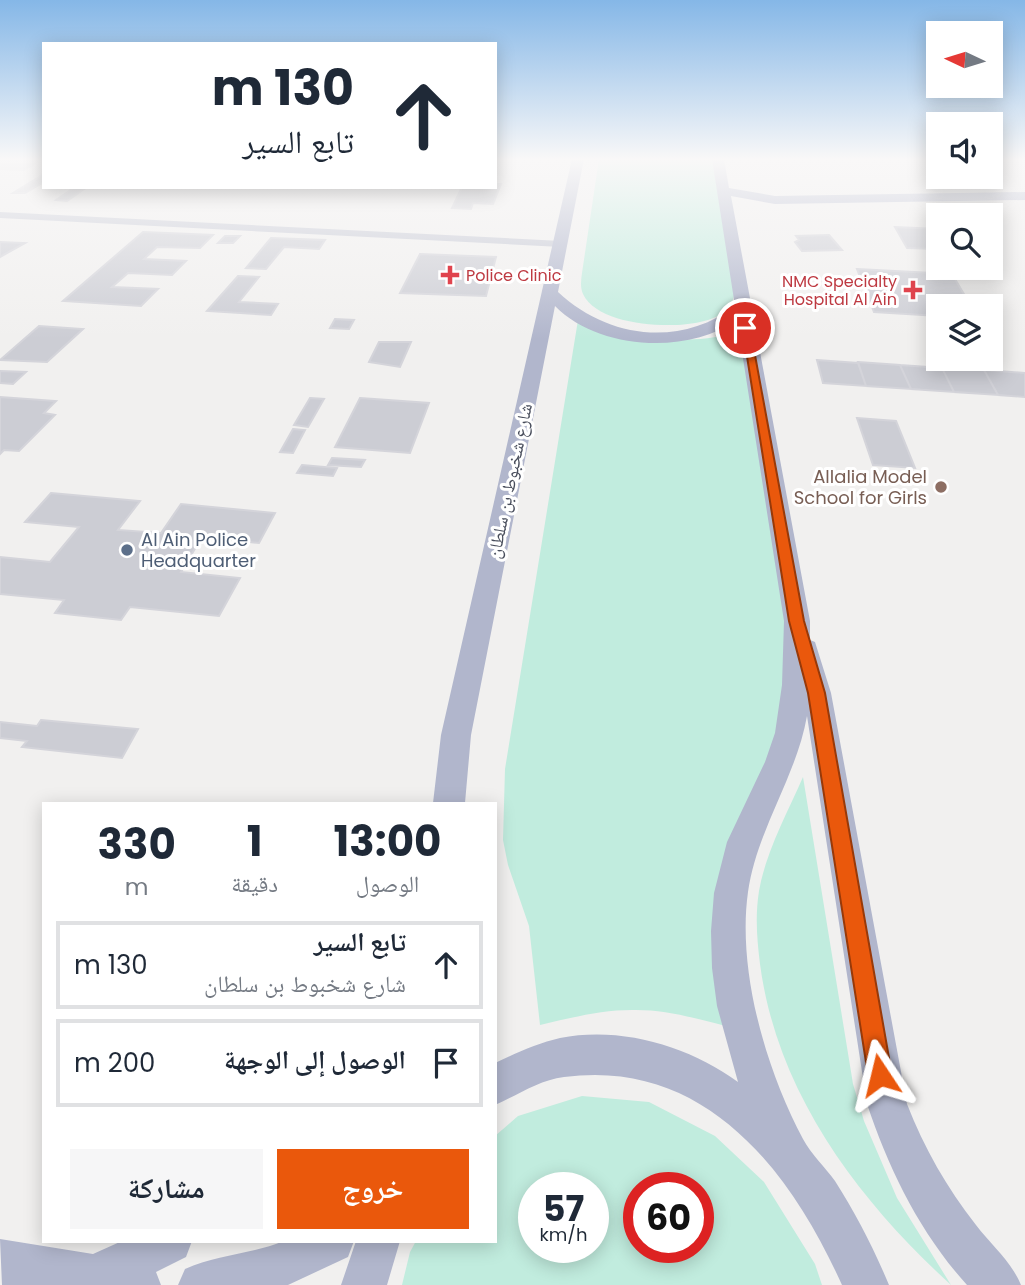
<!DOCTYPE html>
<html lang="ar">
<meta charset="utf-8">
<style>
body{margin:0;font-family:Poppins,"Noto Naskh Arabic",sans-serif;background:#f6f6f7;color:#1f2937;direction:rtl;height:100vh;display:flex;flex-direction:column;font-size:26px;white-space:nowrap}
*{box-sizing:border-box;margin:0}
p{font-size:23px;color:#747a83}
.icon{flex:none;width:38px;height:38px;fill:none;stroke:currentColor;stroke-width:2;stroke-linecap:round;stroke-linejoin:round}
.map{position:relative;flex:1;overflow:hidden;direction:ltr}
.panel{position:absolute;left:42px;top:802px;width:455px;height:441px;display:flex;flex-direction:column;background:#fff;border-radius:0px;box-shadow:0 4px 18px #0003;direction:rtl}
.panel>*{flex:none}
.hud{position:absolute;left:42px;top:42px;width:455px;height:147px;border-radius:0px;box-shadow:0 4px 18px #0003;direction:rtl;background:#fff;color:#1f2937;overflow:hidden}
.needle{width:46px;rotate:274deg}
.tools{position:absolute;left:926px;top:21px;display:grid;gap:14px}
.tools a{display:grid;place-items:center;width:77px;height:77px;border-radius:0px;background:#fff;box-shadow:0 4px 18px #0003;font-size:35px}
.speed{position:absolute;left:518px;top:1172px;display:flex;gap:14px;font-size:35px;font-weight:700;text-align:center}
.speed>*{display:grid;place-content:center;width:91px;height:91px;border-radius:50%;background:#fff;box-shadow:0 4px 18px #0003;line-height:1}
.speed small{font-size:18px;font-weight:400}
.speed .limit{border:10px solid #d22;background:#fff;color:#111}
.pin{position:absolute;display:grid;place-items:center;width:60px;height:60px;color:#fff;margin:-30px;border:4px solid #fff;border-radius:50%;box-shadow:0 2px 7px #0007}
.me{position:absolute;width:77px;margin:-38px;rotate:350deg;stroke-linejoin:round;filter:drop-shadow(0 0 5px #0008)}
.turn{display:flex;align-items:center;gap:24px;height:147px;padding:0 28px;font-size:32px}
.turn .icon{width:91px;height:91px;stroke-width:2.5}
.turn b{display:block;font-size:49px;line-height:60px}
.eta{display:flex;justify-content:space-evenly;align-items:center;height:119px;text-align:center}
.eta b{font-size:42px;font-weight:700;line-height:49px}
.cta{display:flex;gap:14px;margin-top:auto;padding:14px 28px}
.cta a{flex:1;height:80px;border-radius:0px;background:#ea580c;color:#fff;font-size:28px;font-weight:700;line-height:80px;text-align:center}
.cta a+a{background:#f6f6f7;color:#1f2937}
ul{padding:0;list-style:none}
li{display:flex;align-items:center;gap:21px;height:88px;margin:0 14px 10px;padding:0 14px;border:4px solid #e0e1e3;border-radius:0px}
li div{flex:1}
li b{display:block;font-size:26px}
li em{font-style:normal}
.map>svg:first-child{display:block}
.green{fill:#c1ecde;fill-rule:evenodd}
.building{fill:#cccdd4;stroke:#d4d4da;stroke-width:2}
.lines{fill:none;stroke-linecap:round;stroke-linejoin:round}
.minor{fill:#c4c7d3;fill-rule:evenodd}
.major{fill:#b1b6cc;fill-rule:evenodd}
.route{fill:#ea580c;stroke:#983908;stroke-width:2}
.health-dot{fill:#e0444e;stroke:#fff;stroke-width:2.5}
.education-dot{fill:#8d6e63;stroke:#fff;stroke-width:2.5}
.service-dot{fill:#5c6f8a;stroke:#fff;stroke-width:2.5}
.labels{text-anchor:middle;stroke-width:6;stroke-linejoin:round;paint-order:stroke}
.far-health-label{font-size:16px;fill:#be3a42;stroke:#fff;text-anchor:start}
.education-label{font-size:18px;fill:#785e54;stroke:#fff;text-anchor:end}
.street-label{font-size:18px;fill:#484d5b;stroke:#fff}
.service-label{font-size:18px;fill:#4e5e75;stroke:#fff;text-anchor:start}
</style>
<div class="map">
<svg width="1025" height="1285" viewBox="0 0 1025 1285">
<rect width="100%" height="100%" fill="#f1f0ef"/>
<path class="green" d="M599,159H717L735,293L730,309C721,315 711,320 700,322C671,329 598,326 583,294C580,287 581,280 582,273Z
M578,320C635,332 683,351 742,330L794,685L737,854L745,1031C708,1022 670,1009 632,1010C601,1010 570,1018 540,1025L529,926L508,865L503,840L505,769Z
M803,777L853,1084L864,1121L897,1198L951,1285C858,1200 777,1093 760,964C757,940 755,916 759,891C766,851 787,814 803,777Z
M582,1096L649,1102L715,1136L764,1182L815,1264L822,1285H402L410,1252L416,1241H495V1136L518,1116ZM534,1188H593V1248H534ZM639,1188H698V1248H639Z"/>
<path class="building" d="M0,159H42L24,170L0,169Z
M44,174V182L25,193H13Z
M495,184H501L493,204L473,203L471,209L452,208L462,187H495Z
M75,187H87L67,201L56,200Z
M895,227L938,229V249L907,248Z
M143,232L213,235L200,248L157,247L144,259L186,261L172,275L128,273L112,287L158,289L141,306L63,301Z
M829,235L842,250L802,251L795,242L799,240L796,236Z
M225,236H240L233,243H218Z
M271,238L325,240L319,249L284,247L266,269L246,268Z
M0,242L25,243L0,257Z
M420,254L496,257L486,296L400,293Z
M857,269L952,274L971,306H938V316L874,312Z
M238,276L259,277L239,302L278,304L271,315L207,311Z
M335,319L354,320L349,329L330,328Z
M39,326L83,329L47,362L0,360Z
M379,342H411L400,367L369,362Z
M817,360L858,363L866,386L823,383Z
M858,362L900,365L911,389L866,386Z
M900,365L942,368L954,392L911,389Z
M942,368L984,370L998,395L954,392Z
M984,370L1025,373V397L998,395Z
M0,371L26,372L13,384L0,383Z
M0,397L56,401L44,413L55,415L19,451L4,450L0,454Z
M310,398L324,399L308,427L294,425Z
M360,398L429,403L410,453L335,447Z
M857,418L896,421L915,468L873,465Z
M293,429L305,430L293,453L280,452Z
M332,458L365,460L361,467L328,465Z
M302,465L337,468L333,476L297,473Z
M51,493L140,501L118,530L161,533L181,504L275,513L259,543L202,537L181,572L240,578L219,616L130,607L121,620L55,613L64,600L0,594V557L50,562L79,527L25,522Z
M41,720L138,729L122,758L22,747L27,741L0,738V722L37,726Z"/>
<g class="lines">
<path class="minor" d="M0,212L561,241L567,244L561,247L0,218Z"/>
<path class="major" d="M572,159H584L558,292C607,338 680,348 735,306L712,159H724L729,188L775,196L1025,192V200L775,204L731,196L810,621V640L815,642L831,693L907,1104C924,1148 947,1188 976,1225C992,1246 1011,1261 1021,1285H967C920,1233 889,1170 867,1104L807,716C796,778 757,829 748,892C737,970 766,1070 803,1139C811,1154 825,1167 835,1181C856,1214 874,1249 889,1285H842C790,1170 705,1058 564,1077C539,1080 518,1095 495,1105V1063C516,1053 538,1043 560,1038C621,1026 689,1046 738,1082L717,1006L712,968L711,931L714,893L727,842L765,762L775,733L782,685L784,621L737,320C688,355 598,350 555,306L471,735L465,803H433L441,735Z
M0,1239L93,1254L122,1241H192L186,1257L156,1272L161,1285H2Z
M284,1241H354L348,1257L288,1285H178L185,1269C216,1255 252,1254 284,1241Z
M356,1241H400L387,1285H341Z"/>
</g>
<linearGradient id="sky" x2="0" y2="1"><stop stop-color="#85b7e7"/><stop offset="0.47" stop-color="#f9f8f8"/><stop offset="1" stop-color="#f9f8f8" stop-opacity="0"/></linearGradient>
<rect width="1025" height="339" fill="url(#sky)"/>
<path class="route" d="M742,325L750,328L804,621L825,693L892,1075L889,1084L880,1087L872,1084L868,1075L808,693L789,621Z"/>
<g class="health-dot">
<path d="M446.5 264.5h7v7h7v7h-7v7h-7v-7h-7v-7h7z"/>
<path d="M909.5 279.5h7v7h7v7h-7v7h-7v-7h-7v-7h7z"/>
</g>
<circle class="education-dot" cx="941" cy="487" r="7"/>
<circle class="service-dot" cx="127" cy="550" r="7"/>
<g class="labels">
<g class="far-health-label">
<text x="466" y="281">Police Clinic</text>
<text x="897" y="287" text-anchor="end">NMC Specialty<tspan x="897" dy="18">Hospital Al Ain</tspan></text>
</g>
<g class="education-label">
<text x="927" y="483">Allalia Model<tspan x="927" dy="21">School for Girls</tspan></text>
</g>
<g class="street-label">
<text transform="translate(510 481) rotate(-78)" y="6">شارع شخبوط بن سلطان</text>
</g>
<g class="service-label">
<text x="141" y="546">Al Ain Police<tspan x="141" dy="21">Headquarter</tspan></text>
</g>
</g>
</svg>
<div class="tools">
<a><svg class="needle" viewBox="-14 -14 28 28"><path d="M0-13l5 13h-10z" fill="#e53935"/><path d="M0 13l5-13h-10z" fill="#747a83"/></svg></a>
<a><svg class="icon" aria-label="sound" viewBox="0 0 24 24"><path d="M4 9h4l5-4v14l-5-4H4zM17 9q2 3 0 6"/></svg></a>
<a><svg class="icon" aria-label="search" viewBox="0 0 24 24"><circle cx="10" cy="10" r="6"/><path d="M15 15l6 6"/></svg></a>
<a><svg class="icon" aria-label="layers" viewBox="0 0 24 24"><path d="M12 4l9 5-9 5-9-5zM3 14l9 5 9-5"/></svg></a>
</div>
<div class="speed"><div>57<small>km/h</small></div><div class="limit">60</div></div>
<div class="pin" style="left:745px;top:328px;background:#d93025"><svg class="icon" aria-label="arrive" viewBox="0 0 24 24"><path d="M6 21V4h12l-3 4 3 4H6"/></svg></div>
<svg class="me" style="left:880px;top:1075px" viewBox="-20 -20 40 40"><path d="M0-17L14 15 0 8-14 15z" fill="#ea580c" stroke="#fff" stroke-width="4"/></svg>
<div class="hud">
<div class="turn"><svg class="icon" aria-label="ahead" viewBox="0 0 24 24"><path d="M12 20V5M6 11l6-6 6 6"/></svg><div><b>130 m</b>تابع السير</div></div>
</div>
<section class="panel">
<div class="eta">
<div><b>13:00</b><p>الوصول</p></div>
<div><b>1</b><p>دقيقة</p></div>
<div><b>330</b><p>m</p></div>
</div>
<ul>
<li><svg class="icon" aria-label="ahead" viewBox="0 0 24 24"><path d="M12 20V5M6 11l6-6 6 6"/></svg><div><b>تابع السير</b><p>شارع شخبوط بن سلطان</p></div><em>130 m</em></li>
<li><svg class="icon" aria-label="arrive" viewBox="0 0 24 24"><path d="M6 21V4h12l-3 4 3 4H6"/></svg><div><b>الوصول إلى الوجهة</b></div><em>200 m</em></li>
</ul>
<div class="cta"><a>خروج</a><a>مشاركة</a></div>
</section>
</div>
